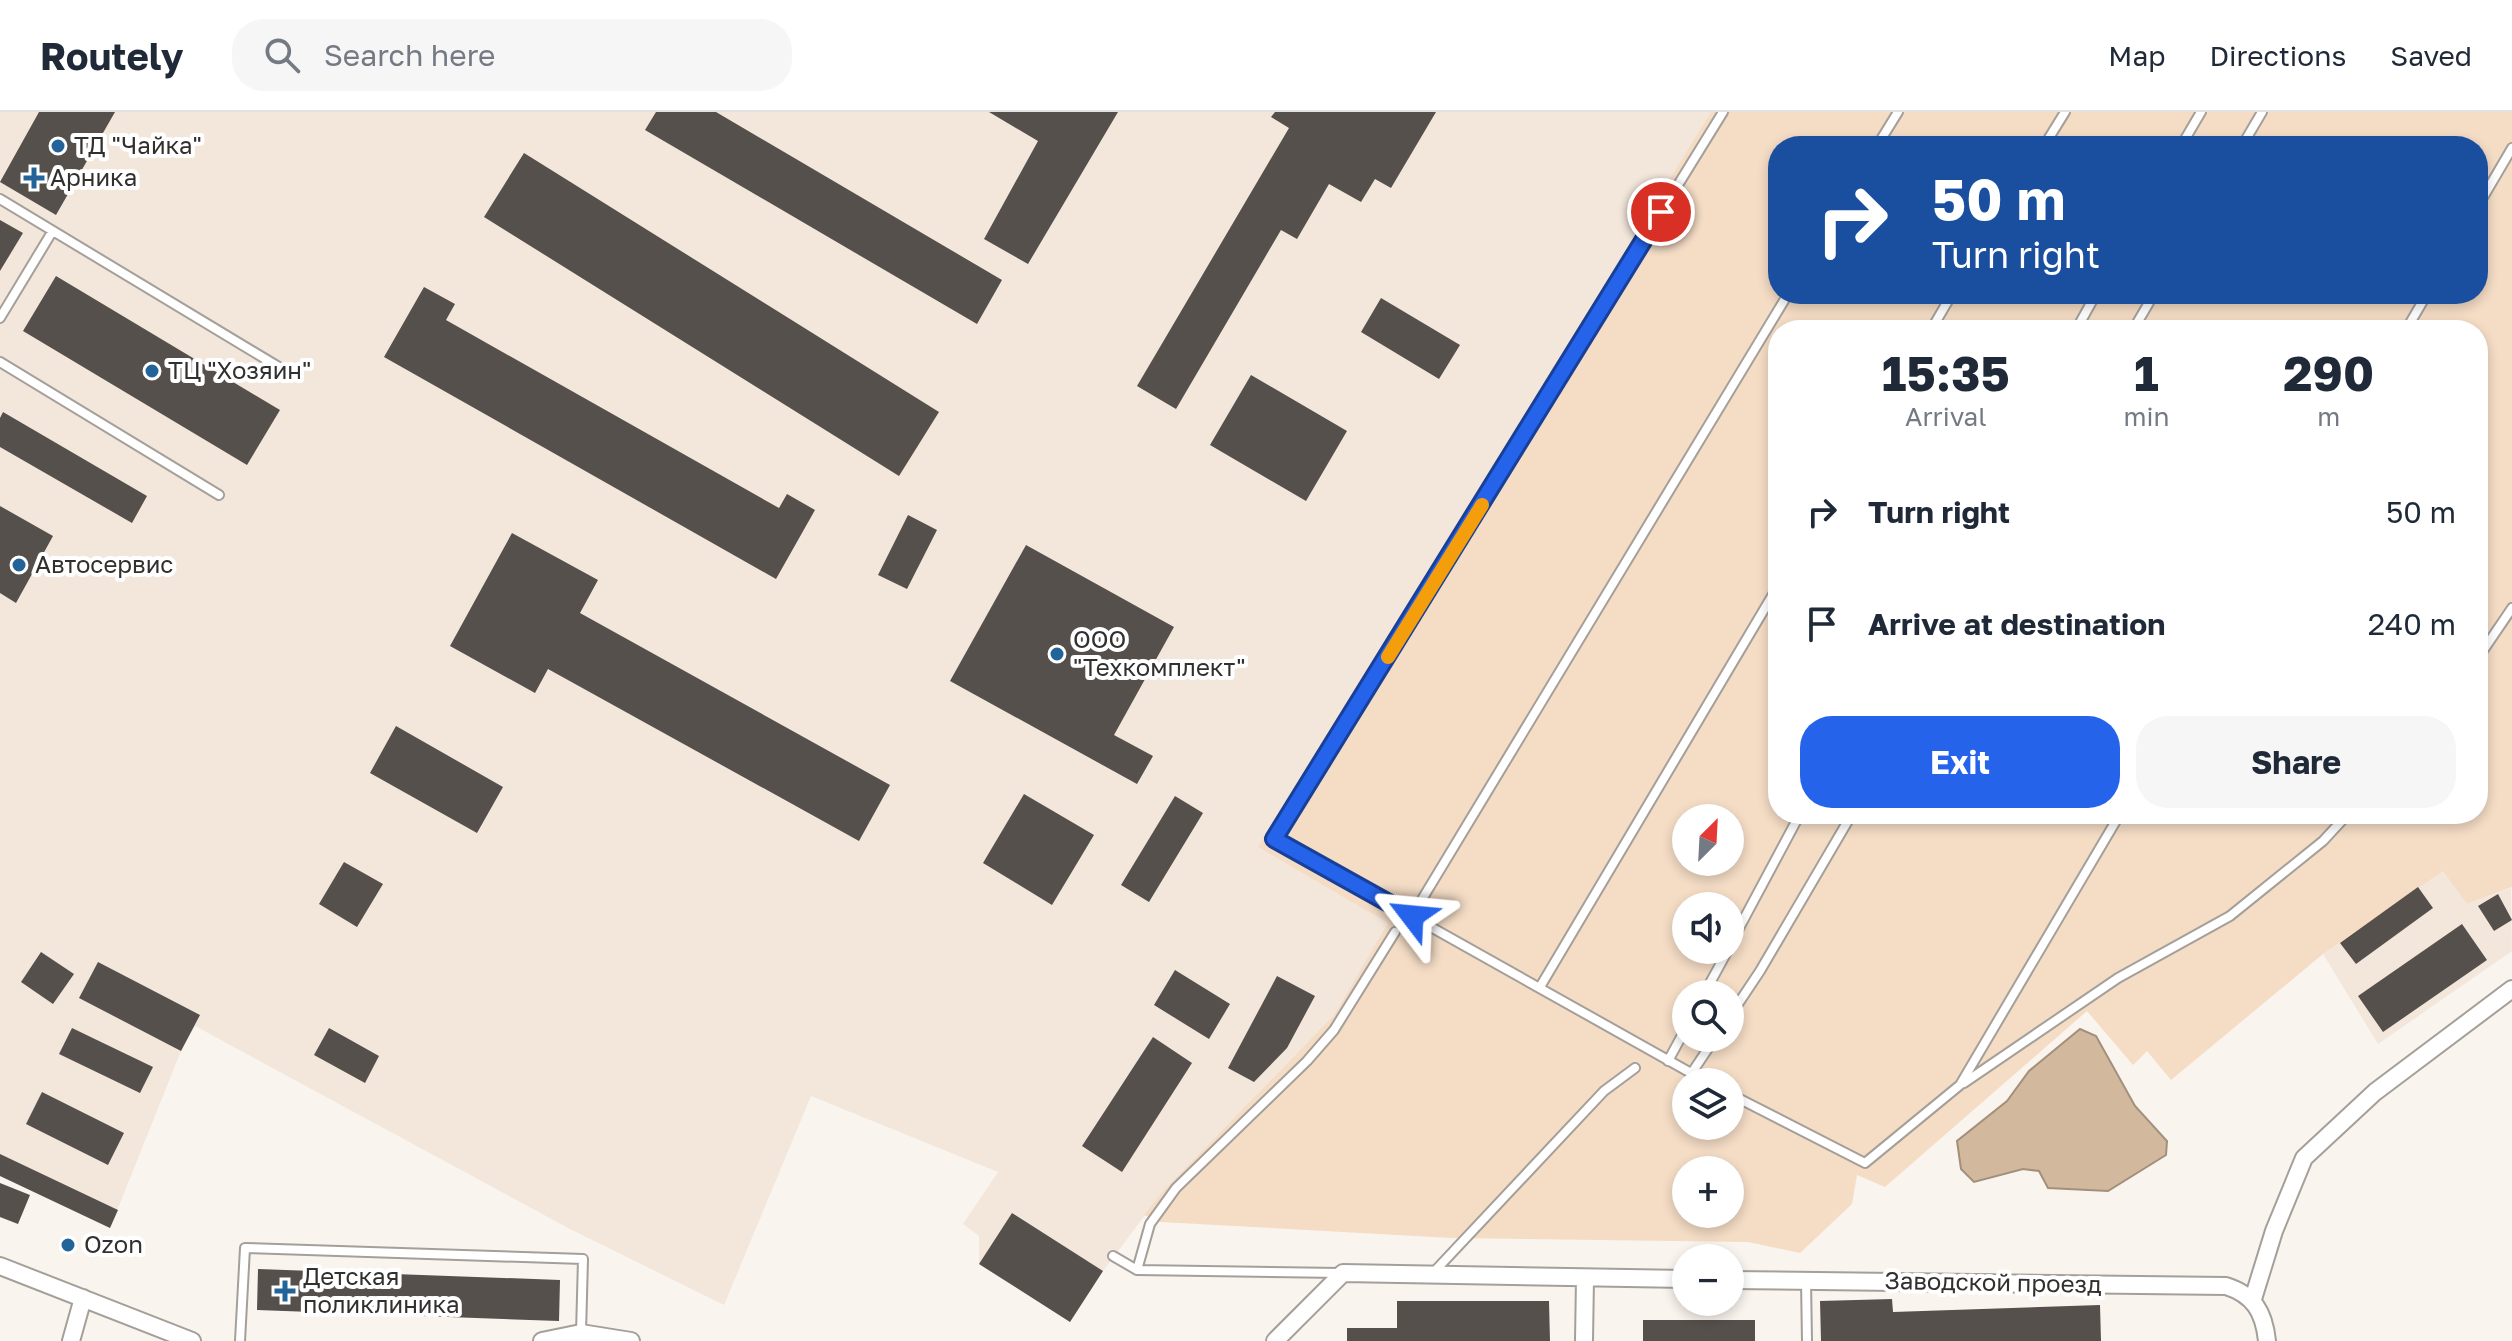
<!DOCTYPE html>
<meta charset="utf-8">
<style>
body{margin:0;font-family:"Golos Text",sans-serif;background:#f6f6f7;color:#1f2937;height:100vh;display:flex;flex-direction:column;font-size:30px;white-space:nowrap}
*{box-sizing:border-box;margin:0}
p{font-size:26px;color:#747a83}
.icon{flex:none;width:44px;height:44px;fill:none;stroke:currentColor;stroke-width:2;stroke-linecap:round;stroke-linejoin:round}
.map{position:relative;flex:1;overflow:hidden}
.side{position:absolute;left:1768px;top:208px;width:720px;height:504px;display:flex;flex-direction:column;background:#fff;border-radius:32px;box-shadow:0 4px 12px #0003}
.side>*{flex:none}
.banner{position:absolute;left:1768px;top:24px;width:720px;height:168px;border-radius:32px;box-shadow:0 4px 12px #0003;background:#1a4fa0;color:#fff;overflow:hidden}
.needle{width:52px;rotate:24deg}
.fabs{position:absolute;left:1672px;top:692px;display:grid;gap:16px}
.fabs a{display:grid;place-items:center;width:72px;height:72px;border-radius:50%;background:#fff;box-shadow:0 4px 12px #0003;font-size:40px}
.pin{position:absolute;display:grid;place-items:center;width:68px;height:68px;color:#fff;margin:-34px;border:4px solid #fff;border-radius:50%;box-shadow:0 2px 8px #0007}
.me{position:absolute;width:88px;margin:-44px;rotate:299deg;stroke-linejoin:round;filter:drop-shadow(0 0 6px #0008)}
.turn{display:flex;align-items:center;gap:28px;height:168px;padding:0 32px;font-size:36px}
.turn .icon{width:104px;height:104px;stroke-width:2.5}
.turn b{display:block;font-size:56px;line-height:68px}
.eta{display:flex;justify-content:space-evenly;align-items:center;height:136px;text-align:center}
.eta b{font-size:48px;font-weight:700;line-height:56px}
.primary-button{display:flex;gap:16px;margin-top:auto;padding:16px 32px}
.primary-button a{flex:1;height:92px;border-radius:32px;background:#2563eb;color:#fff;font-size:32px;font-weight:700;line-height:92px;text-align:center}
.primary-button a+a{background:#f6f6f7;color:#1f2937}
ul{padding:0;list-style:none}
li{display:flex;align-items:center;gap:24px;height:112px;padding:0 32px}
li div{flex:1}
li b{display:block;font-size:30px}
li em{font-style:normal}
header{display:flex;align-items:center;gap:48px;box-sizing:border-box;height:112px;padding:0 40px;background:#fff;border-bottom:2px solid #e0e1e3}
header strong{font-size:38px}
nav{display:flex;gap:44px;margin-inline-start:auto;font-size:28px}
.search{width:560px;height:72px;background:#f6f6f7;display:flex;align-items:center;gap:20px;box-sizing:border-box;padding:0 28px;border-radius:32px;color:#747a83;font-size:30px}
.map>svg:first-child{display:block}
.built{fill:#f3e7dc}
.green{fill:#f4dcc5;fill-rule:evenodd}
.water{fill:#d2b89d;stroke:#a28f7c;stroke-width:2}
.building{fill:#55504c}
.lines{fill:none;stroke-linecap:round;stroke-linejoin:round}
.lane-casing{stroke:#a49f99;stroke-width:12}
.street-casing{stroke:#a49f99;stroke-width:20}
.lane{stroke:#fff;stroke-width:8}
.street{stroke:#fff;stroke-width:16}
.route-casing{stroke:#184099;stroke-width:20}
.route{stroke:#2563eb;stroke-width:14}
.slow{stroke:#f59e0b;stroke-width:14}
.poi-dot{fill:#22649a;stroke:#fff;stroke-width:3}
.labels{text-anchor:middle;stroke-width:8;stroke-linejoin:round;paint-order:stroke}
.poi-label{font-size:24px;fill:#32302e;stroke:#fff;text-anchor:start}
.street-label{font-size:24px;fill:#32302e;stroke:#fff}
</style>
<header>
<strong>Routely</strong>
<div class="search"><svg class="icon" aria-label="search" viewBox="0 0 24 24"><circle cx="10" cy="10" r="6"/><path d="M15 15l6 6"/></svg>Search here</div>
<nav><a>Map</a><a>Directions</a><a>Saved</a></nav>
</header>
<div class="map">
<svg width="2512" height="1229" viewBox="0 0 2512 1229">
<rect width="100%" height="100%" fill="#faf4ee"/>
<path class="built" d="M0,0H1711L1424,471L1258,735L1389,810L1334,903L1164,1078L1103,1159L1070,1210L979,1152V1124L963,1112L998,1060L811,984L724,1193L570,1117L195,914L181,939L110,1116L0,1064Z
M2444,758L2467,792L2511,776L2512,839L2378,932L2323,842Z"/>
<path class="green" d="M1711,0H2512V775L2467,792L2443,759L2323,842L2171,968L2147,939L2133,953L2087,899L1885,1075L1857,1063L1852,1092L1800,1141L1748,1130L1452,1126L1161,1110L1144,1103L1164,1078L1334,903L1388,811L1258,735ZM1778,34H2478V182H1778ZM1778,218H2478V702H1778ZM1686,706H1730V750H1686ZM1686,794H1730V838H1686ZM1686,882H1730V926H1686ZM1686,970H1730V1014H1686ZM1686,1058H1730V1102H1686Z"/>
<path class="water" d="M2080,917L2096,924L2135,994L2167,1029L2166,1043L2108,1079L2048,1076L2039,1059L2023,1057L1974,1070L1961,1057L1957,1029L2007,989L2029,959Z"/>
<path class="building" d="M39,0H115L56,103L0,70Z
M656,0H716L1002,168L977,212L645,18Z
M989,0H1118L1028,152L984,127L1038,29Z
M1275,0H1436L1391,76L1375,67L1361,90L1329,72L1297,127L1281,118L1176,297L1137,274L1289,16L1271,5Z
M524,41L939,300L899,364L484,105Z
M0,108L23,121L0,159Z
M56,164L280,298L247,353L23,219Z
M424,175L455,192L446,208L779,396L787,382L815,398L776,467L384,245Z
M1381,186L1460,233L1439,267L1361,220Z
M1251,263L1347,319L1306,389L1210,333Z
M3,300L147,384L132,411L0,335V306Z
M0,394L53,424L16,491L0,481Z
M908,403L937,418L907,477L878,463Z
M512,421L598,468L580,501L890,673L859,729L548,557L535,581L450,534Z
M1026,433L1174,515L1114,623L1153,644L1137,672L950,569Z
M396,614L503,675L477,721L370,661Z
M1024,682L1094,723L1052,793L983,751Z
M1175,684L1203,701L1149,790L1121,773Z
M344,750L383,772L357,815L319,792Z
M2418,775L2433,796L2356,852L2340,831Z
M2498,782L2512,808L2494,819L2478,794Z
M2462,812L2487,848L2383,920L2358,884Z
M41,840L74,862L53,892L21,870Z
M98,850L200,903L181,939L79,886Z
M1175,858L1230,892L1209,927L1154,893Z
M1277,864L1315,884L1287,936L1254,970L1228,956Z
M72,916L153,955L140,981L59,942Z
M329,916L379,944L365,971L314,943Z
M1153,925L1192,951L1122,1060L1082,1034Z
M42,980L124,1021L108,1053L26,1012Z
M0,1042L118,1098L110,1116L0,1064Z
M0,1071L30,1083L18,1112L0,1105Z
M1012,1101L1103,1159L1070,1210L979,1152Z
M258,1157L560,1168L559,1209L257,1198Z
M1892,1187L1893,1200L2100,1193L2101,1229H1821L1820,1189Z
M1397,1189H1549L1550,1229H1347V1216H1397Z
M1643,1208H1755V1229H1643Z"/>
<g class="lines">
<defs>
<path id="lane" d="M1877,34L1898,0
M2044,34L2065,0
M2181,34L2201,0
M2242,34L2262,0
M0,87L292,263
M2478,94L2512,36
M0,206L52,120
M1931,218L1952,182
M2076,218L2096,182
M2133,218L2154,182
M2406,218L2427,182
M0,250L219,383
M2478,546L2512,496
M1412,804L1788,182
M1730,833L1800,702
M1540,875L1778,474
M1704,882L1728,838
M1730,904L1760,859L1852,702
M1668,949L1686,916
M1691,962L1715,926
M1707,970L1274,727L1723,0
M1964,971L2118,866L2230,804L2323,729L2348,702
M1730,982L1865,1051L1960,973L2120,702
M1113,1144L1137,1158L1341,1161
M1137,1158L1150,1112L1176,1076L1307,949L1334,918L1395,820
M1432,1162L1604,979L1635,956
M1806,1169L1807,1229
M240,1229L245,1136L583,1147L581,1221"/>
<path id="street" d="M0,1154L192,1229
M1730,1168L2226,1174C2254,1183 2264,1200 2267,1229
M2253,1187L2274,1119L2304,1046L2375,980L2512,877
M71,1229L83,1186
M542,1229L581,1221L631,1229
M1275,1229L1343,1161L1686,1167
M1584,1229L1585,1166"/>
</defs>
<use href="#lane" class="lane-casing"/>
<use href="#street" class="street-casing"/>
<use href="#lane" class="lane"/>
<use href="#street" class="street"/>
</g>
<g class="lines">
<defs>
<path id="route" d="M1412,804L1274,727L1661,100"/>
</defs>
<use href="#route" class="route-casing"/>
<use href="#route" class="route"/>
<path class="slow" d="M1388,545L1482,393"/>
</g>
<g class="poi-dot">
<circle cx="58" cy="34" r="8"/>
<path d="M30 54h8v8h8v8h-8v8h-8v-8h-8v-8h8z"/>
<circle cx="152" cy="259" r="8"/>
<circle cx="19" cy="453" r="8"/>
<circle cx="1057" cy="542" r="8"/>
<circle cx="68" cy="1133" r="8"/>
<path d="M281 1167h8v8h8v8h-8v8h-8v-8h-8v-8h8z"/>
</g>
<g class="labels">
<g class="poi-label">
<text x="74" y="42">ТД "Чайка"</text>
<text x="50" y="74">Арника</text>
<text x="168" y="267">ТЦ "Хозяин"</text>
<text x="35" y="461">Автосервис</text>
<text x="1073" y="536">ООО<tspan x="1073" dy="28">"Техкомплект"</tspan></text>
<text x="84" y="1141">Ozon</text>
<text x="303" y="1173">Детская<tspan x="303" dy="28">поликлиника</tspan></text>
</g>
<g class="street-label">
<text transform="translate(1993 1171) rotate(1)" y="8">Заводской проезд</text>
</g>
</g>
</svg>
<div class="fabs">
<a><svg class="needle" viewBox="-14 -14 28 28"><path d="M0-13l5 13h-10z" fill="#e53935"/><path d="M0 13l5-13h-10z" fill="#747a83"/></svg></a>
<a><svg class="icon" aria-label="sound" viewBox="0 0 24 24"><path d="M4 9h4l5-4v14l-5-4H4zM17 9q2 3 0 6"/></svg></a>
<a><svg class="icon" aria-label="search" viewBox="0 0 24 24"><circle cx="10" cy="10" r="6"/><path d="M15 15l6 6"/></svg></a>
<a><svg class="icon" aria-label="layers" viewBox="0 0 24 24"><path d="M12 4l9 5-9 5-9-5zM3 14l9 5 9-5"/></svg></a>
<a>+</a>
<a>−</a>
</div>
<div class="pin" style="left:1661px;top:100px;background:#d93025"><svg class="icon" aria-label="arrive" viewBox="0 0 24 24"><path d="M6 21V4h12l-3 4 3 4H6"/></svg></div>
<svg class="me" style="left:1412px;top:804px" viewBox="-20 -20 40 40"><path d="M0-17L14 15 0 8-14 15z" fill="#2563eb" stroke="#fff" stroke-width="4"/></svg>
<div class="banner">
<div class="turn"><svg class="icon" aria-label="right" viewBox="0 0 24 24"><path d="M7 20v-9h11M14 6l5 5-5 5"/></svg><div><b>50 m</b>Turn right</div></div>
</div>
<section class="side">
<div class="eta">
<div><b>15:35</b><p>Arrival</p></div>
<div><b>1</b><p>min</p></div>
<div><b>290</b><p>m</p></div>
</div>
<ul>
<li><svg class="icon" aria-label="right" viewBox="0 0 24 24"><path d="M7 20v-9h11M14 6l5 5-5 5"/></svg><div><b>Turn right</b></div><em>50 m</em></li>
<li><svg class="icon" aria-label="arrive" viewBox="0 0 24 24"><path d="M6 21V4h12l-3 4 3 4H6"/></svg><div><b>Arrive at destination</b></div><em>240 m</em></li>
</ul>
<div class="primary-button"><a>Exit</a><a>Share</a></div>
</section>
</div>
